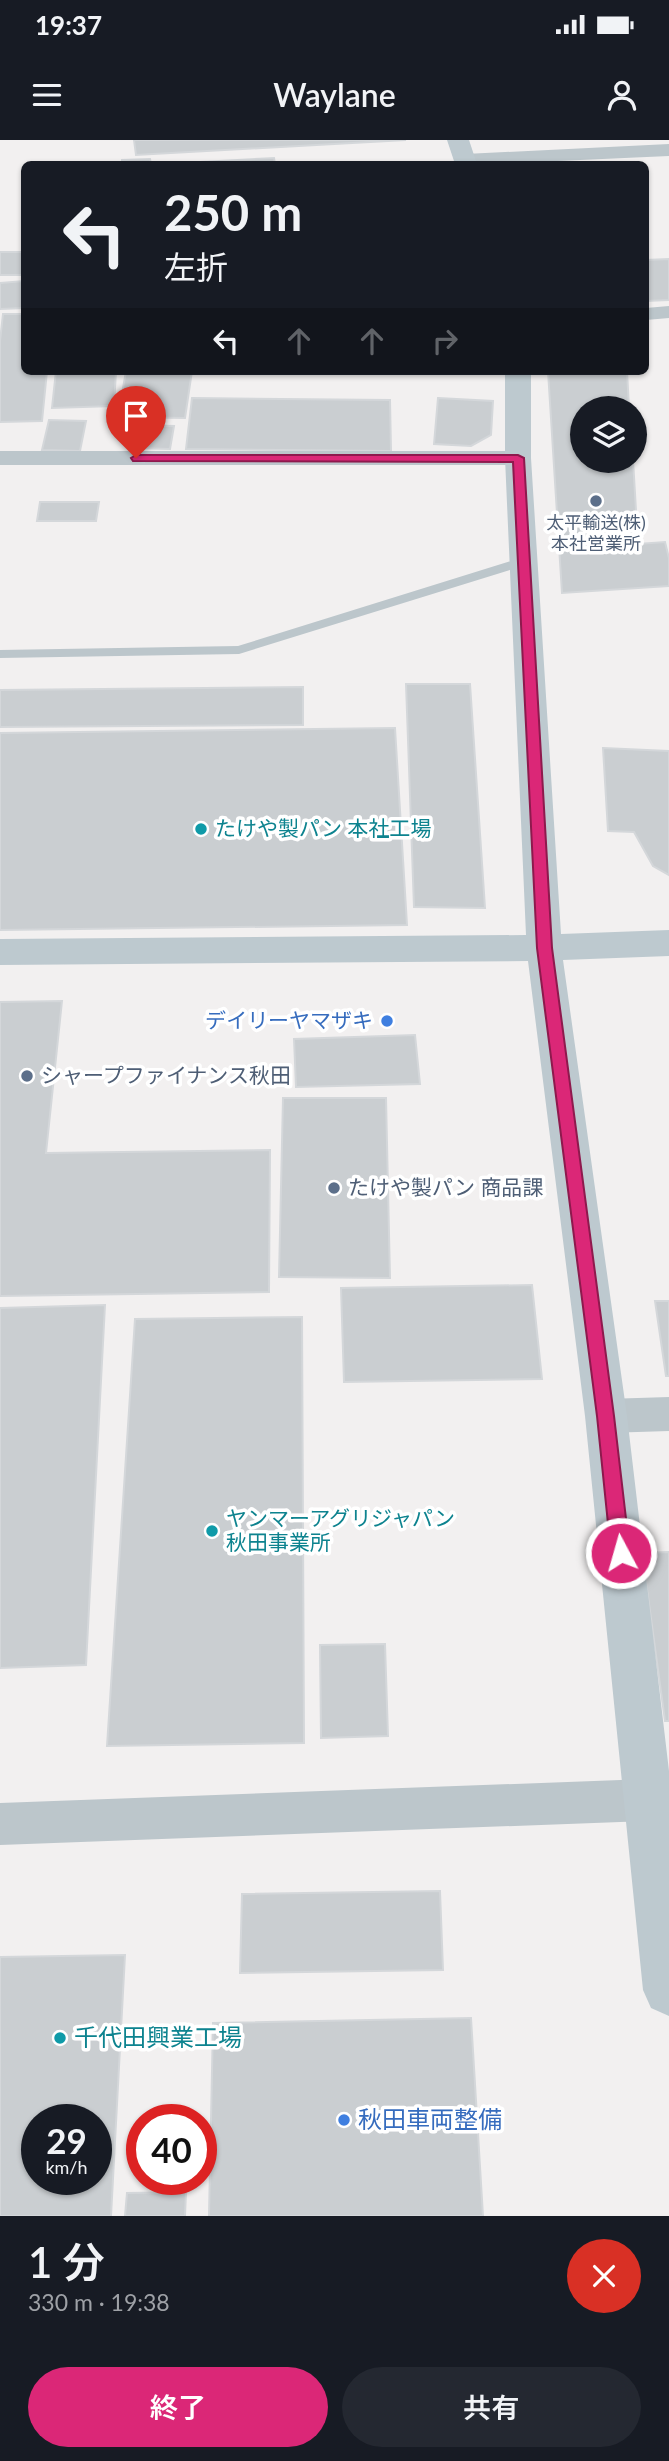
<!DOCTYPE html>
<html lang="ja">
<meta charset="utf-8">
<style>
body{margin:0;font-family:Lato,"Noto Sans JP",sans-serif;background:#242831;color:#f1f3f6;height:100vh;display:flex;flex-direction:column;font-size:26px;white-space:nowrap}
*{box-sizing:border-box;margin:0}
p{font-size:23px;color:#9ea1a6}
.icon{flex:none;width:38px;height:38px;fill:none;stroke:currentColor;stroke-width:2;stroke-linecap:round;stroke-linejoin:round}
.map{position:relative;height:2076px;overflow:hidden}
.sheet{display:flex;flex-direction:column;background:#171b24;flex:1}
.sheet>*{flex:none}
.guide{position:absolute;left:21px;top:21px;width:628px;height:214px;border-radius:10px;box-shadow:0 2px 5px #0004;background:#171b24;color:#f1f3f6;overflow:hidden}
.buttons{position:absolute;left:570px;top:256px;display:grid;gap:14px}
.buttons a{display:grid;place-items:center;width:77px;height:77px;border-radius:50%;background:#171b24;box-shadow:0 2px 5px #0004;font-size:35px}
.speed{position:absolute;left:21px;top:1964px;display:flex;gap:14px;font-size:35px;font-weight:700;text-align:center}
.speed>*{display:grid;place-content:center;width:91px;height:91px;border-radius:50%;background:#171b24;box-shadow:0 2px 5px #0004;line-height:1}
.speed small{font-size:18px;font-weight:400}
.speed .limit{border:10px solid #d22;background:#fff;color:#111}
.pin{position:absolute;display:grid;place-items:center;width:60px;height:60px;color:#fff;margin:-72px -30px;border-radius:50% 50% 50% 0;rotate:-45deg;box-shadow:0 0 7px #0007}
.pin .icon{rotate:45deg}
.me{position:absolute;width:77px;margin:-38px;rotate:354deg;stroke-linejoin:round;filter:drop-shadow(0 0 5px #0008)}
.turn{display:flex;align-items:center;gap:24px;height:147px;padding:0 28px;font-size:32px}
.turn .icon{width:91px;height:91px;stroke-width:2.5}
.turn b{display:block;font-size:49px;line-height:60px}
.lanes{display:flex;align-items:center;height:66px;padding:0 28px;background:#0003;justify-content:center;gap:35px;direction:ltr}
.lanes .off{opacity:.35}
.round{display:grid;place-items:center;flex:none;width:74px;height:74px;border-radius:37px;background:#242831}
.headline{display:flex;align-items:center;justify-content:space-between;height:119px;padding:0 28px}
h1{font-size:42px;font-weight:600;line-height:52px}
.cta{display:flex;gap:14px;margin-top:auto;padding:14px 28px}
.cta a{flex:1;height:80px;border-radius:42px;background:#db2777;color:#fff;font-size:28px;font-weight:600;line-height:80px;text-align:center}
.cta a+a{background:#242831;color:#f1f3f6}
.status{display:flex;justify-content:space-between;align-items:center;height:49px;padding:0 35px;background:#171b24;direction:ltr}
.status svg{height:19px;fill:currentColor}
header{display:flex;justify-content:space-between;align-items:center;height:91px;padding:0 28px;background:#171b24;font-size:32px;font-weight:600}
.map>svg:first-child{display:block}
.building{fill:#caced1;stroke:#d4d7da;stroke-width:2;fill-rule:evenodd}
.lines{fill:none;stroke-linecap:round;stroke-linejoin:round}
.lane{fill:#bcc6cb;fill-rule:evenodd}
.street{fill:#bcc6cb;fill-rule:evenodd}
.secondary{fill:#bdc9cf;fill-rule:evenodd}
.route{fill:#db2777;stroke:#8e194d;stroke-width:2}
.service-dot{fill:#5c6f8a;stroke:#fff;stroke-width:2.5}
.culture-dot{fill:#0f9aa8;stroke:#fff;stroke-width:2.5}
.shop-dot{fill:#3f7fe0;stroke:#fff;stroke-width:2.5}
.labels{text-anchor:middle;stroke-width:7;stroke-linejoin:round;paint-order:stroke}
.far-service-label{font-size:18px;fill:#4e5e75;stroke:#fff}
.culture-label{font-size:21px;fill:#0d838f;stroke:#fff;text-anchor:start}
.shop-label{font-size:21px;fill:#366cbe;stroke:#fff;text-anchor:end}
.service-label{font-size:21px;fill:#4e5e75;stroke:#fff;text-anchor:start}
.near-culture-label{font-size:24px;fill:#0d838f;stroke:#fff;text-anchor:start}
.near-shop-label{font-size:24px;fill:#366cbe;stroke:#fff;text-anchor:start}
</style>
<div class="status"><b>19:37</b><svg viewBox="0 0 49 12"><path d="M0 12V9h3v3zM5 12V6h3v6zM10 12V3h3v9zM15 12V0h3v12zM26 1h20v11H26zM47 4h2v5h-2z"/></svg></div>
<header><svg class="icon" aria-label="menu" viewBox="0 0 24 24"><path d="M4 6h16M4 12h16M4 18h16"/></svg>Waylane<svg class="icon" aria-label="person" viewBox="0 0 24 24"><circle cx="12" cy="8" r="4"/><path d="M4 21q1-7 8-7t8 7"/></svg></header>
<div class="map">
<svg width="669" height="2076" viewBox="0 0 669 2076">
<rect width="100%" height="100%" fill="#f2f0f0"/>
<path class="building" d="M134,0H406L136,15Z
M274,18L275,24L182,23Z
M150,19L151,24H122V20Z
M0,112H24V135H0Z
M669,119V160L646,161V120Z
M24,141V168L0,169V143Z
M3,174H24V231H47L42,281L0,282V201Z
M56,231H116L114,266L52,268Z
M126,231H192L185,278L118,277Z
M548,231H627L629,268H583V320H633L638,404L665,402L669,418V446L562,453Z
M192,258L390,260L391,311L186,309Z
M438,258L493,261L491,295L471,306L434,304Z
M49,280L86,281L80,311L42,310Z
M137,285L174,286L170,309L132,308Z
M40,362H99L96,381H37Z
M406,544H470L485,768L414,767Z
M303,547V585L0,587V550Z
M395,588L407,785L0,790V593Z
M603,608L669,611V735L653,726L634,692L608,691Z
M62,861L46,1013L270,1010L269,1152L0,1156V862Z
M415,895L420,944L296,947L294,899Z
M283,958H386L390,1138L279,1137Z
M532,1145L542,1239L344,1242L341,1148Z
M655,1161H669V1236H666Z
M105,1165L86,1525L0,1528V1168Z
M302,1177L304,1603L107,1606L135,1179Z
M669,1412V1581H665L642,1413Z
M385,1504L388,1596L321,1598L320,1505Z
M440,1751L443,1830L240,1833L242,1754Z
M125,1815L111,2076H0V1817ZM37,1979H96V2039H37Z
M471,1878L483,2076H209L213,1883Z
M186,2052L185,2076H125L127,2053Z"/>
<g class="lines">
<path class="lane" d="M524,417L530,421L529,424L239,514L0,518V510L238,506Z"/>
<path class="street" d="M669,4V16L489,24H460L456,20L465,14Z
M669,166V178L646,180V168Z
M0,311H518L526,313L530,318L526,323L518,325H0Z
M669,1257V1291L606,1293L593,1288L588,1276L593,1264L606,1259Z
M647,1639L662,1645L668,1660L662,1675L647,1681L0,1705V1663Z"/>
<path class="secondary" d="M447,0H469L477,24H455Z
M505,231H531V318L561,794L669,790V816L563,820L627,1276L669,1631V1876L651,1868L643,1850L585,1276L528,821L0,825V799L526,795L505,318Z"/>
</g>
<path class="route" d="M136,315H518L524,318L552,808L614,1276L630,1413L627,1419L621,1422L614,1419L611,1413L597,1276L537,808L513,322L133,321L131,318Z"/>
<g class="service-dot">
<circle cx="596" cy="361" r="7"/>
<circle cx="27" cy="936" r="7"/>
<circle cx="334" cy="1048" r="7"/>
</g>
<g class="culture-dot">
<circle cx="201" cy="689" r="7"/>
<circle cx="212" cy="1391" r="7"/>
<circle cx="60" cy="1898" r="7"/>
</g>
<g class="shop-dot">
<circle cx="387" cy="881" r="7"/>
<circle cx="344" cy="1980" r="7"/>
</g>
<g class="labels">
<g class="far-service-label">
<text x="596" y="389">太平輸送(株)<tspan x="596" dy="21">本社営業所</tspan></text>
</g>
<g class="culture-label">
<text x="215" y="696">たけや製パン 本社工場</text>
<text x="226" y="1386">ヤンマーアグリジャパン<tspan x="226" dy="24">秋田事業所</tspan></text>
</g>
<g class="shop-label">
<text x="373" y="888">デイリーヤマザキ</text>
</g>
<g class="service-label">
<text x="41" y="943">シャープファイナンス秋田</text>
<text x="348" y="1055">たけや製パン 商品課</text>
</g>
<g class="near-culture-label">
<text x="74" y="1906">千代田興業工場</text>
</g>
<g class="near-shop-label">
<text x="358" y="1988">秋田車両整備</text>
</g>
</g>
</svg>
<div class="buttons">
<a><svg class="icon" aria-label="layers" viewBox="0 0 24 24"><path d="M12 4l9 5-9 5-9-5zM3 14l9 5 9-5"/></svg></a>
</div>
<div class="speed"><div>29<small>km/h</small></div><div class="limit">40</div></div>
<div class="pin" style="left:136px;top:318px;background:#d93025"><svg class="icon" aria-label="arrive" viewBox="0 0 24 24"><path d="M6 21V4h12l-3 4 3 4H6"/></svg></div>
<svg class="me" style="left:621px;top:1413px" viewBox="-20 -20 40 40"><circle r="17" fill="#db2777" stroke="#fff" stroke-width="3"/><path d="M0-11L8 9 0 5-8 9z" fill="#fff"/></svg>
<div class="guide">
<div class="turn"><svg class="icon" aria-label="left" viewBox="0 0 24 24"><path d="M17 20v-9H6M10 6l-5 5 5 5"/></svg><div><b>250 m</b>左折</div></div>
<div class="lanes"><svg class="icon" aria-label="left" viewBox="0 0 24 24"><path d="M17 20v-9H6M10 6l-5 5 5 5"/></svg><svg class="icon off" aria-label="ahead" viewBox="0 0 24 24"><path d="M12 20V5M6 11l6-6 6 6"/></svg><svg class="icon off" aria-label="ahead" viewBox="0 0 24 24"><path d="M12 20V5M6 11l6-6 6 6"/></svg><svg class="icon off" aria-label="right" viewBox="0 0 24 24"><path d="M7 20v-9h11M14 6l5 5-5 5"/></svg></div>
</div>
</div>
<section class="sheet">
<div class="headline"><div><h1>1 分</h1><p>330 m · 19:38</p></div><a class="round" style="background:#d93025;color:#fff"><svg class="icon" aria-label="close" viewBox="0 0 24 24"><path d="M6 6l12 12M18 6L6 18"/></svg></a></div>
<div class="cta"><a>終了</a><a>共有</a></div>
</section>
